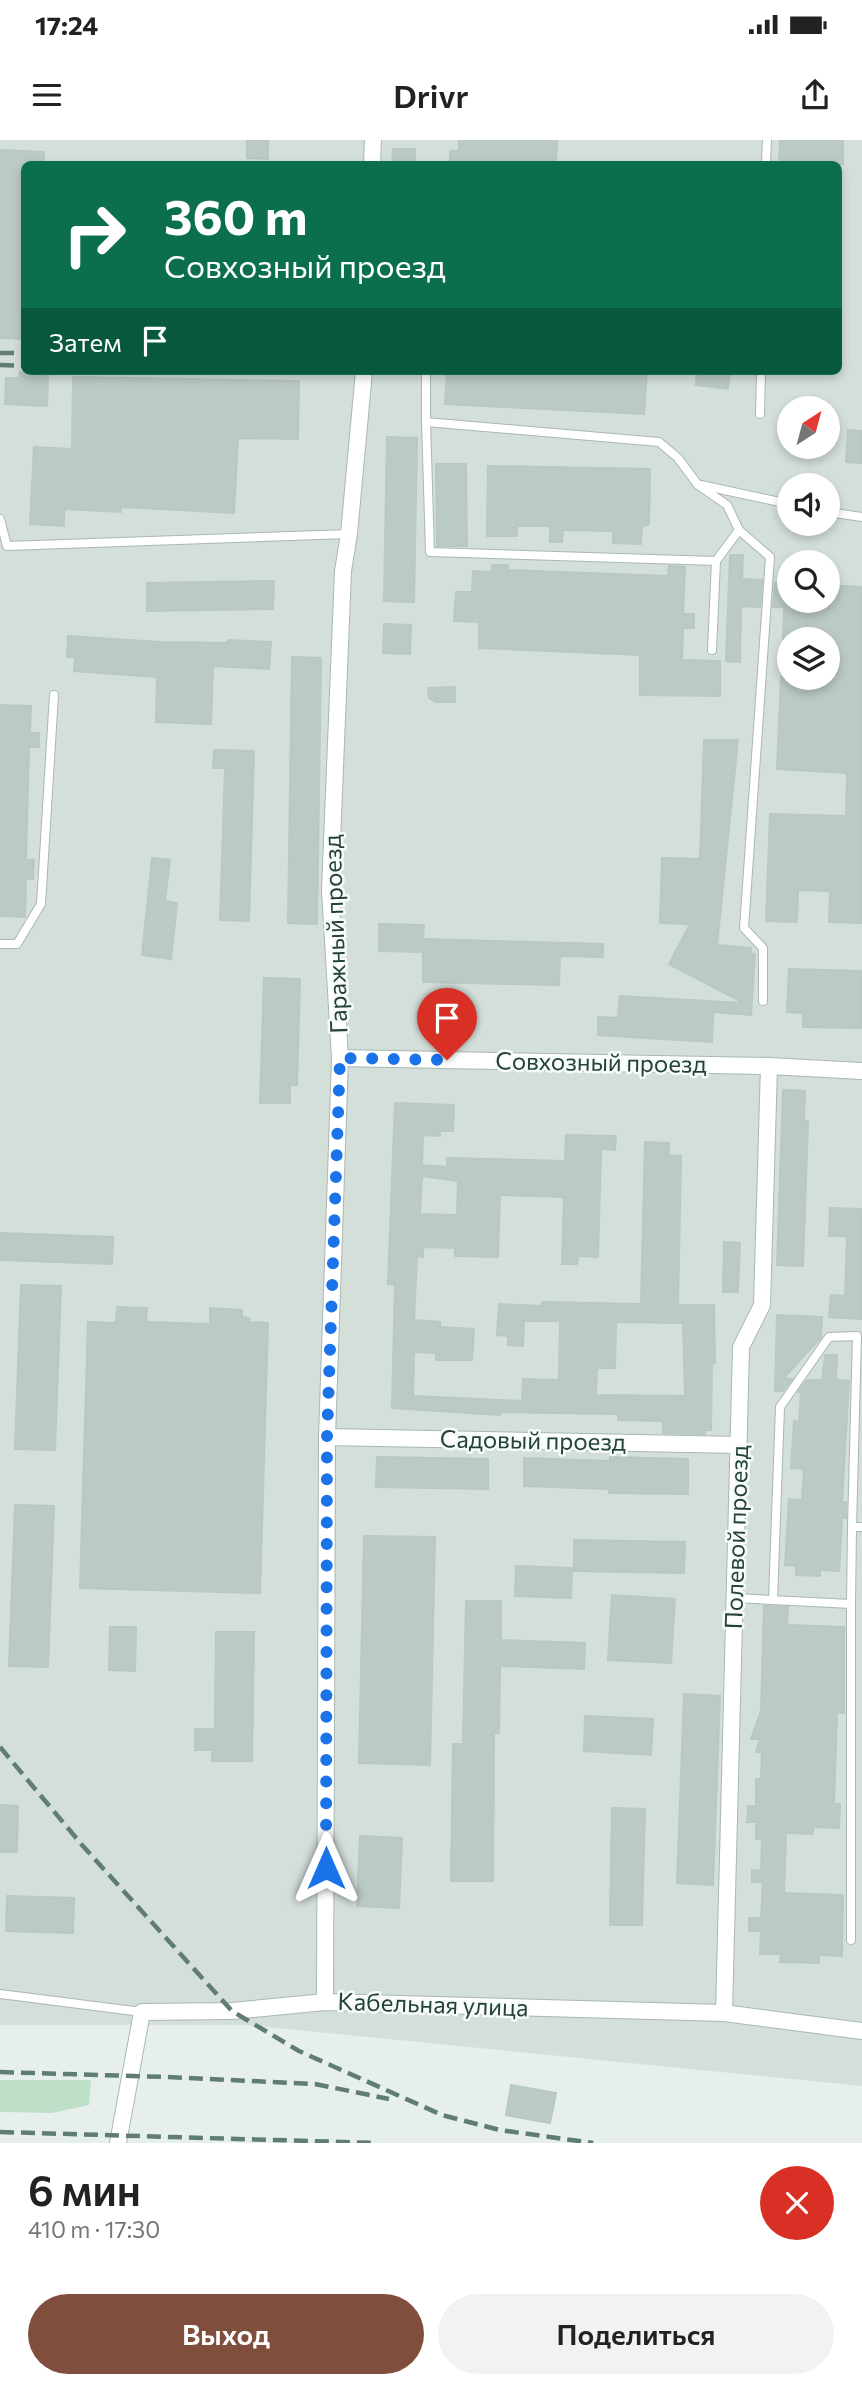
<!DOCTYPE html>
<html lang="ru">
<meta charset="utf-8">
<style>
body{margin:0;font-family:Commissioner,sans-serif;background:#f2f2f2;color:#222;height:100vh;display:flex;flex-direction:column;font-size:26px;white-space:nowrap}
*{box-sizing:border-box;margin:0}
p{font-size:23px;color:#767676}
.icon{flex:none;width:38px;height:38px;fill:none;stroke:currentColor;stroke-width:2;stroke-linecap:round;stroke-linejoin:round}
.map{position:relative;height:2003px;overflow:hidden}
.sheet{display:flex;flex-direction:column;background:#fff;flex:1}
.sheet>*{flex:none}
.hud{position:absolute;left:21px;top:21px;width:821px;height:214px;border-radius:10px;box-shadow:0 4px 10px #0003;background:#0b6e4f;color:#fff;overflow:hidden}
.needle{width:46px;rotate:36deg}
.fabs{position:absolute;left:777px;top:256px;display:grid;gap:14px}
.fabs a{display:grid;place-items:center;width:63px;height:63px;border-radius:50%;background:#fff;box-shadow:0 4px 10px #0003;font-size:35px}
.pin{position:absolute;display:grid;place-items:center;width:60px;height:60px;color:#fff;margin:-72px -30px;border-radius:50% 50% 50% 0;rotate:-45deg;box-shadow:0 0 7px #0007}
.pin .icon{rotate:45deg}
.me{position:absolute;width:77px;margin:-38px;rotate:0deg;stroke-linejoin:round;filter:drop-shadow(0 0 5px #0008)}
.turn{display:flex;align-items:center;gap:24px;height:147px;padding:0 28px;font-size:32px}
.turn .icon{width:91px;height:91px;stroke-width:2.5}
.turn b{display:block;font-size:49px;line-height:60px}
.then{display:flex;align-items:center;height:66px;padding:0 28px;background:#0003;gap:14px;font-size:26px}
.round{display:grid;place-items:center;flex:none;width:74px;height:74px;border-radius:37px;background:#f2f2f2}
.summary{display:flex;align-items:center;justify-content:space-between;height:119px;padding:0 28px}
h1{font-size:42px;font-weight:600;line-height:52px}
.primary-button{display:flex;gap:14px;margin-top:auto;padding:14px 28px}
.primary-button a{flex:1;height:80px;border-radius:42px;background:#804e3d;color:#fff;font-size:28px;font-weight:600;line-height:80px;text-align:center}
.primary-button a+a{background:#f2f2f2;color:#222}
.status{display:flex;justify-content:space-between;align-items:center;height:49px;padding:0 35px;background:#fff;direction:ltr}
.status svg{height:19px;fill:currentColor}
header{display:flex;justify-content:space-between;align-items:center;height:91px;padding:0 28px;background:#fff;font-size:32px;font-weight:600}
.map>svg:first-child{display:block}
.built{fill:#d4dfda;fill-rule:evenodd}
.green{fill:#bfe0c8}
.building{fill:#bbcac4;stroke:#b8c9c2;stroke-width:2;fill-rule:evenodd}
.lines{fill:none;stroke-linecap:round;stroke-linejoin:round}
.lane-casing{stroke:#a8b8b2;stroke-width:10}
.street-casing{stroke:#a8b8b2;stroke-width:18}
.lane{stroke:#fff;stroke-width:8}
.street{stroke:#fff;stroke-width:16}
.rail{stroke:#5f7d75;stroke-width:4.5;stroke-dasharray:14 7;stroke-linecap:butt}
.route{stroke:#1a73e8;stroke-width:12;stroke-dasharray:0 21.6}
.labels{text-anchor:middle;stroke-width:5;stroke-linejoin:round;paint-order:stroke}
.street-label{font-size:24px;fill:#24423a;stroke:#f7fbf9}
</style>
<div class="status"><b>17:24</b><svg viewBox="0 0 49 12"><path d="M0 12V9h3v3zM5 12V6h3v6zM10 12V3h3v9zM15 12V0h3v12zM26 1h20v11H26zM47 4h2v5h-2z"/></svg></div>
<header><svg class="icon" aria-label="menu" viewBox="0 0 24 24"><path d="M4 6h16M4 12h16M4 18h16"/></svg>Drivr<svg class="icon" aria-label="share" viewBox="0 0 24 24"><path d="M12 15V3M7 8l5-5 5 5M5 13v7h14v-7"/></svg></header>
<div class="map">
<svg width="862" height="2003" viewBox="0 0 862 2003">
<rect width="100%" height="100%" fill="#e6efeb"/>
<path class="built" d="M0,0H862V1946L247,1885H0ZM24,24H838V231H24ZM789,268H828V306H789ZM789,345H828V383H789ZM789,422H828V460H789ZM789,499H828V537H789Z"/>
<path class="green" d="M0,1940H91L89,1965L52,1973L0,1972Z"/>
<path class="building" d="M247,0H268V19L247,18Z
M459,0H557L556,24H450V11H459Z
M780,0H843V24H779Z
M393,9H415V24H392Z
M0,10L44,12V24H24V199L0,198Z
M447,231H647L644,274L445,264Z
M697,231H730L728,249L696,245Z
M20,232L48,234L47,266L5,264L6,238H19Z
M73,237L299,241L298,299L238,298L234,373L121,367V372L64,369V386L30,384L34,307L72,309Z
M848,290L862,291V323L846,322Z
M387,297L417,298L414,462L384,461Z
M436,324H466L467,406H437Z
M488,326L650,329L649,384L642,387L641,404L613,403V391L563,390L562,402H550V386H517V396H487Z
M730,415H743L742,439L762,440L760,467L741,466L740,522L726,521Z
M492,425H508V430L668,436L669,426L685,427L683,474H694V488H683L682,520L720,521V556L640,555V515L479,508V482L454,481L456,452H472L473,431L492,432Z
M274,441L273,469L147,471V443Z
M775,443L789,444V460H828V445L862,447V783L829,782L830,751L798,750L797,782L766,781L770,674L846,676L847,633L777,629L781,537H828V499H783L784,467H773Z
M384,484L411,485L410,514L383,513Z
M68,496L159,502L228,503V500L271,502L269,529L213,526L211,584L156,582L157,537L74,531L75,517H67Z
M292,517L321,518L317,784L288,783Z
M455,547V562H436L429,558L428,548Z
M0,565L31,566L30,593H39V607H29L26,720H34L33,739H26L25,777L0,776Z
M704,600H738L717,805L751,808V813L755,814L751,875L713,872L712,902L598,895V877L618,878L620,856L744,863L669,824L690,784L660,783L662,718L700,719Z
M214,610L254,611L249,781L220,780L225,628H213Z
M152,718L170,720L165,761L177,763L171,819L142,815Z
M379,784L424,785L423,799L603,804V817L560,816L559,845L423,842V812L379,811Z
M789,829L862,831V888L803,887V873L787,872Z
M264,838L300,839L297,945H290V963H260Z
M783,950L805,951L804,981H808L803,1126L777,1125Z
M395,963L454,965L453,991H440V996L423,995L422,1025L447,1027V1018L565,1021L566,995L616,996L615,1010L601,1009L598,1117L578,1116L577,1124H562L564,1057L500,1055L498,1117L455,1116V1108L423,1107V1117L417,1116L414,1180L440,1182V1187L474,1189L472,1220H436V1213L414,1212L413,1256L522,1261L523,1239L559,1240L560,1181H524L523,1206L508,1205V1196L497,1195L499,1164L542,1166V1162L641,1164L645,1002L669,1003L668,1015L681,1016L678,1165H714L715,1223H712L711,1290H705V1294L663,1293V1281L618,1280V1274L500,1272V1275L392,1268L395,1144H388ZM422,1036L458,1041L457,1075L420,1074ZM616,1182L683,1183L685,1256L596,1255L597,1228H615Z
M830,1068L862,1069V1179L829,1177L831,1155L845,1156L847,1096H829Z
M1,1093L113,1097L112,1124L0,1120Z
M724,1102L740,1103L738,1152H723Z
M21,1145L61,1146L55,1310L15,1309Z
M117,1167L147,1168L146,1182L210,1184V1168L242,1170V1177L249,1178V1182L268,1183L260,1453L80,1448L88,1182L116,1183Z
M777,1175L822,1177L821,1197L784,1238L792,1239L783,1251H775Z
M825,1215H837L836,1240L849,1241L842,1362H846V1378H842L839,1431L820,1430V1436L796,1435V1426L785,1425L789,1359L802,1360L804,1329L791,1328L794,1281L799,1282L801,1252H798L807,1240H822Z
M377,1317L488,1319V1349L376,1347Z
M610,1317L688,1319V1354L609,1353V1349L524,1346V1318L610,1321Z
M15,1365L54,1366L48,1527L9,1526Z
M364,1396L435,1397L430,1625L359,1623Z
M574,1400L685,1402L684,1433L574,1431Z
M516,1426L572,1428L571,1458L515,1456Z
M612,1455L675,1459L671,1523L608,1520Z
M466,1461H501V1500L585,1503L584,1529L500,1526L499,1593H494L493,1741H451L453,1604H463Z
M764,1466L788,1467L787,1485L844,1487V1573L837,1572L834,1664H840L839,1688L813,1687V1694L786,1693L784,1753L843,1755L842,1816L819,1815V1823L780,1822L781,1814H760L761,1791H749V1778H761L763,1742H752V1730L761,1731L762,1699H756V1682H747L748,1666H756V1639H761L762,1612H756L760,1599H751L761,1571Z
M110,1487H136L135,1531L109,1530Z
M216,1492H254L252,1621H212V1610H195V1589H215Z
M684,1554L720,1556L713,1745L677,1743Z
M585,1576L653,1579L651,1615L584,1611Z
M0,1665L18,1666L17,1712H0Z
M612,1668L645,1669L642,1785H610Z
M360,1696L402,1698L399,1768L357,1766Z
M7,1756L74,1758L73,1793L6,1791Z
M511,1945L556,1953L550,1983L506,1975Z"/>
<g class="lines">
<defs>
<path id="lane" d="M766,24L767,0
M426,231V282L659,302L678,318L698,345L727,365L739,390L716,421L712,510
M760,274L761,231
M426,282L430,412L716,421
M701,345L789,364
M828,372L862,377
M0,379L7,406L349,394
M739,390L770,417L744,788L763,808V861
M0,804H17L41,764L54,555
M735,1458L851,1464V1800
M773,1460L780,1267L829,1197L857,1196L852,1387
M851,1464L852,1387H862
M0,1854L142,1872"/>
<path id="street" d="M372,24L373,0
M340,918L769,926L862,931
M327,1297L739,1305
M325,1862L327,1297L340,918L330,750L343,431L349,394L364,231
M724,1873L741,1207L762,1165L769,926
M118,2003L142,1872L232,1871L325,1862L724,1873L862,1891"/>
</defs>
<use href="#lane" class="lane-casing"/>
<use href="#street" class="street-casing"/>
<use href="#lane" class="lane"/>
<use href="#street" class="street"/>
<path class="rail" d="M0,213H24
M0,225L24,226
M205,231L266,233L276,231
M0,1607L82,1705L232,1871L299,1911L442,1975L500,1990L593,2003
M0,1932L167,1937L315,1944L389,1959
M0,1992L377,2003"/>
</g>
<g class="lines">
<path class="route" d="M326,1728L327,1297L340,918L447,920"/>
</g>
<g class="labels">
<g class="street-label">
<text transform="translate(336 794) rotate(-92)" y="8">Гаражный проезд</text>
<text transform="translate(601 923) rotate(1)" y="8">Совхозный проезд</text>
<text transform="translate(533 1301) rotate(1)" y="8">Садовый проезд</text>
<text transform="translate(737 1397) rotate(-88)" y="8">Полевой проезд</text>
<text transform="translate(433 1865) rotate(2)" y="8">Кабельная улица</text>
</g>
</g>
</svg>
<div class="fabs">
<a><svg class="needle" viewBox="-14 -14 28 28"><path d="M0-13l5 13h-10z" fill="#e53935"/><path d="M0 13l5-13h-10z" fill="#767676"/></svg></a>
<a><svg class="icon" aria-label="sound" viewBox="0 0 24 24"><path d="M4 9h4l5-4v14l-5-4H4zM17 9q2 3 0 6"/></svg></a>
<a><svg class="icon" aria-label="search" viewBox="0 0 24 24"><circle cx="10" cy="10" r="6"/><path d="M15 15l6 6"/></svg></a>
<a><svg class="icon" aria-label="layers" viewBox="0 0 24 24"><path d="M12 4l9 5-9 5-9-5zM3 14l9 5 9-5"/></svg></a>
</div>
<div class="pin" style="left:447px;top:920px;background:#d93025"><svg class="icon" aria-label="arrive" viewBox="0 0 24 24"><path d="M6 21V4h12l-3 4 3 4H6"/></svg></div>
<svg class="me" style="left:326px;top:1728px" viewBox="-20 -20 40 40"><path d="M0-17L14 15 0 8-14 15z" fill="#1a73e8" stroke="#fff" stroke-width="4"/></svg>
<div class="hud">
<div class="turn"><svg class="icon" aria-label="right" viewBox="0 0 24 24"><path d="M7 20v-9h11M14 6l5 5-5 5"/></svg><div><b>360 m</b>Совхозный проезд</div></div>
<div class="then">Затем<svg class="icon" aria-label="arrive" viewBox="0 0 24 24"><path d="M6 21V4h12l-3 4 3 4H6"/></svg></div>
</div>
</div>
<section class="sheet">
<div class="summary"><div><h1>6 мин</h1><p>410 m · 17:30</p></div><a class="round" style="background:#d93025;color:#fff"><svg class="icon" aria-label="close" viewBox="0 0 24 24"><path d="M6 6l12 12M18 6L6 18"/></svg></a></div>
<div class="primary-button"><a>Выход</a><a>Поделиться</a></div>
</section>
